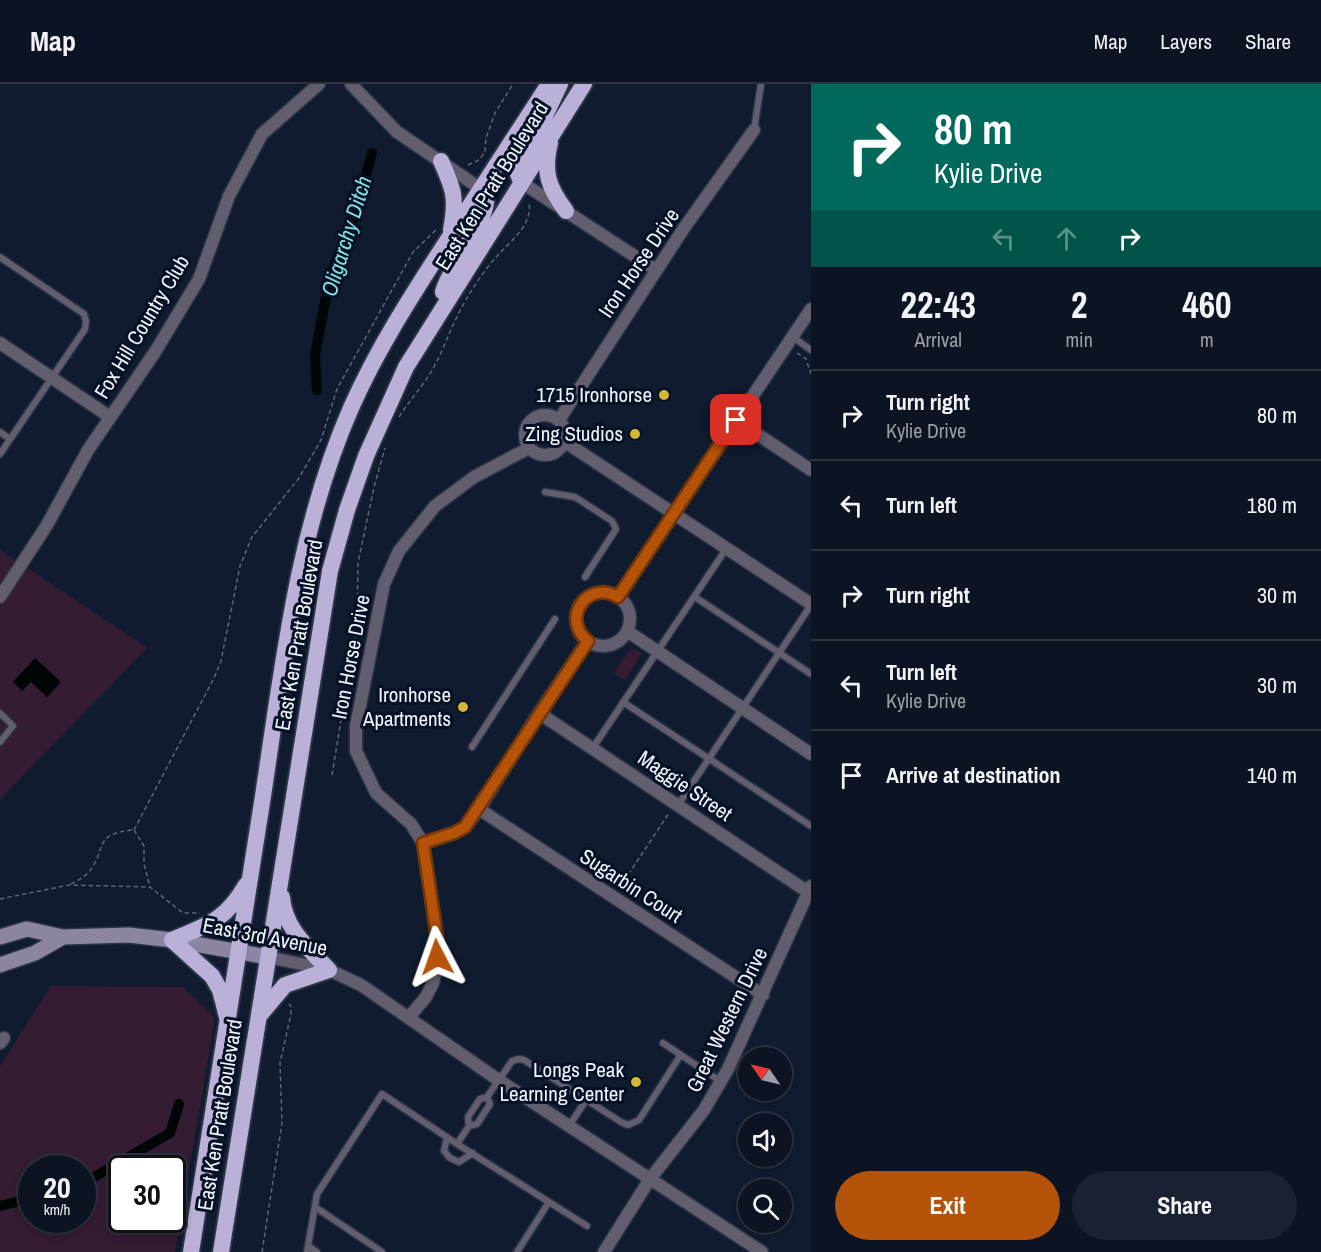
<!DOCTYPE html>
<style>
body{margin:0;font-family:"Archivo Narrow",sans-serif;background:#1a2130;color:#f1f3f6;height:100vh;display:flex;flex-direction:column;font-size:22px;white-space:nowrap}
*{box-sizing:border-box;margin:0}
p{font-size:20px;color:#9a9ea6}
.icon{flex:none;width:33px;height:33px;fill:none;stroke:currentColor;stroke-width:2;stroke-linecap:round;stroke-linejoin:round}
.map{position:relative;flex:1;overflow:hidden}
.side{display:flex;flex-direction:column;background:#0c1423;width:510px}
.side>*{flex:none}
.hud{background:#00695c;color:#fff;overflow:hidden}
.needle{width:39px;rotate:304deg}
.controls{position:absolute;left:738px;top:963px;display:grid;gap:12px}
.controls a{display:grid;place-items:center;width:54px;height:54px;border-radius:50%;background:#0c1423;box-shadow:0 3px 9px #0003,0 0 0 2px #2c3341;font-size:30px}
.speed{position:absolute;left:18px;top:1071px;display:flex;gap:12px;font-size:30px;font-weight:700;text-align:center}
.speed>*{display:grid;place-content:center;width:78px;height:78px;border-radius:50%;background:#0c1423;box-shadow:0 3px 9px #0003,0 0 0 2px #2c3341;line-height:1}
.speed small{font-size:15px;font-weight:400}
.speed .limit{border:3px solid #111;border-radius:9px;background:#fff;color:#111}
.pin{position:absolute;display:grid;place-items:center;width:51px;height:51px;color:#fff;margin:-26px;border-radius:12px;box-shadow:0 3px 9px #0006}
.me{position:absolute;width:66px;margin:-33px;rotate:356deg;stroke-linejoin:round;filter:drop-shadow(0 0 4px #0008)}
.turn{display:flex;align-items:center;gap:21px;height:126px;padding:0 24px;font-size:27px}
.turn .icon{width:78px;height:78px;stroke-width:2.5}
.turn b{display:block;font-size:42px;line-height:51px}
.lanes{display:flex;align-items:center;height:57px;padding:0 24px;background:#0003;justify-content:center;gap:30px;direction:ltr}
.lanes .off{opacity:.35}
.eta{display:flex;justify-content:space-evenly;align-items:center;height:102px;text-align:center}
.eta b{font-size:36px;font-weight:700;line-height:42px}
.cta{display:flex;gap:12px;margin-top:auto;padding:12px 24px}
.cta a{flex:1;height:69px;border-radius:36px;background:#b45309;color:#fff;font-size:24px;font-weight:700;line-height:69px;text-align:center}
.cta a+a{background:#1a2130;color:#f1f3f6}
ul{padding:0;list-style:none}
li{display:flex;align-items:center;gap:18px;height:90px;padding:0 24px;border-top:2px solid #2c3341}
li div{flex:1}
li b{display:block;font-size:22px}
li em{font-style:normal}
header{display:flex;align-items:center;gap:36px;box-sizing:border-box;height:84px;padding:0 30px;background:#0c1423;border-bottom:2px solid #2c3341}
header strong{font-size:28px}
nav{display:flex;gap:33px;margin-inline-start:auto;font-size:21px}
main{display:flex;flex:1;min-height:0}
.map>svg:first-child{display:block}
.green{fill:#341c33;fill-rule:evenodd}
.water{fill:#000607}
.lines{fill:none;stroke-linecap:round;stroke-linejoin:round}
.canal{stroke:#000607;stroke-width:10}
.service-casing{stroke:#2b3548;stroke-width:9}
.minor-casing{stroke:#2b3548;stroke-width:15}
.secondary-casing{stroke:#2b3548;stroke-width:18}
.trunk-casing{stroke:#2b3548;stroke-width:20}
.path{stroke:#5e6777;stroke-width:1.5;stroke-dasharray:4.5 3;stroke-linecap:butt}
.service{stroke:#625e70;stroke-width:6}
.minor{stroke:#625e70;stroke-width:12}
.secondary{stroke:#8b85a1;stroke-width:15}
.trunk{stroke:#bab0d8;stroke-width:16}
.route-casing{stroke:#753606;stroke-width:15}
.route{stroke:#b45309;stroke-width:10}
.poi-dot{fill:#d4b635;stroke:#071125;stroke-width:2}
.labels{text-anchor:middle;stroke-width:6;stroke-linejoin:round;paint-order:stroke}
.street-label{font-size:21px;fill:#f0f5fd;stroke:#071125}
.poi-label{font-size:21px;fill:#f0f5fd;stroke:#071125;text-anchor:end}
.water-label{font-size:22px;font-style:italic;fill:#81e3e3;stroke:#071125}
</style>
<header>
<strong>Map</strong>
<nav><a>Map</a><a>Layers</a><a>Share</a></nav>
</header>
<main>
<div class="map">
<svg width="811" height="1168" viewBox="0 0 811 1168">
<rect width="100%" height="100%" fill="#101b2f"/>
<path class="green" d="M0,466L147,564L0,715Z
M635,565L642,570L625,596L614,589L629,567Z
M51,902L183,903L215,934L175,1168H0V982ZM32,1084H82V1136H32ZM122,1084H172V1136H122Z"/>
<path class="water" d="M35,574L61,598L47,613L31,598L22,607L13,598Z"/>
<g class="lines">
<path class="canal" d="M317,306L315,271L330,192L355,131L372,69
M82,1100L170,1049L179,1020
M0,1122L32,1114"/>
<defs>
<path id="service" d="M754,46L761,0
M0,173L84,230L86,237L85,245L0,370
M793,253L811,266
M0,348L10,355
M545,408L575,413L612,437L616,445L585,493
M695,513L811,590
M623,618L811,742
M0,629L13,642L0,658
M472,663L555,535
M592,665L726,465
M678,721L811,521
M663,959L720,997
M487,1013L490,1020L477,1040L469,1042L457,1060L587,1142
M469,1042L468,1033L480,1015L487,1013L512,977L519,975L524,976L621,1038L628,1041L639,1036L680,972
M569,1042L586,1016
M447,1053L444,1067L450,1074L459,1078L473,1069
M315,1123L382,1168
M308,1162L317,1168
M307,1168L317,1110L382,1010L457,1060
M517,1168L549,1118"/>
<path id="minor" d="M351,0L397,48L481,105
M521,98L656,186
M0,259L110,333
M525 351a20 20 0 1 1 40 0a20 20 0 1 1-40 0Z
M559,336L684,144L754,46
M736,336L811,386
M565,358L811,520
M576 535a27 27 0 1 1 54 0a27 27 0 1 1-54 0Z
M0,513L47,441L88,366L155,268L199,195L229,112L262,50L319,0
M618,513L811,225
M627,547L811,670
M539,629L808,808
M479,725L763,911
M423,759L454,749L465,743L479,725L539,629L588,557
M268,873L329,886L361,901L497,995L762,1168
M409,933L426,913L433,899L436,885L438,860L423,759L411,740L376,709L356,667V642L384,500L399,467L435,422L474,393L529,364
M0,959L4,954
M604,1168L650,1095L704,1026L728,985L811,802"/>
<path id="secondary" d="M0,853L27,845L63,853L129,851L172,856L268,873
M0,881L35,869L63,853"/>
<path id="trunk" d="M550,59C543,88 548,103 566,127
M441,77C454,106 457,114 451,146
M521,98L517,87L519,77L543,36L560,0
M443,208C451,180 484,142 486,118C487,112 483,109 481,105
M259,932L285,901L329,886C308,864 284,844 282,813
M227,933L220,906L212,892L172,856C208,841 226,836 246,801
M191,1168C216,1016 240,864 263,712C283,581 297,447 351,324C377,265 412,211 447,157C481,105 515,52 549,0
M221,1168L330,487L347,426L366,372L406,283L584,0"/>
</defs>
<use href="#service" class="service-casing"/>
<use href="#minor" class="minor-casing"/>
<use href="#secondary" class="secondary-casing"/>
<use href="#trunk" class="trunk-casing"/>
<path class="path" d="M468,81L479,76L485,68L486,54L495,29L513,0
M797,269L806,275L811,290
M399,333C411,314 426,299 436,279C443,266 448,251 455,237C466,213 481,190 498,171C512,156 533,140 529,118
M332,691L357,539L358,479L374,403L385,364
M134,746L214,594L221,577L240,482L252,453L299,394L321,356L337,305L413,168L438,144
M134,746L144,762V780L150,803
M71,800C77,797 84,793 88,789C108,766 91,750 133,746
M620,803L669,729
M0,815L69,801L150,803L183,829H200
M262,1168L282,1039L280,979L291,930V922L287,918"/>
<use href="#service" class="service"/>
<use href="#minor" class="minor"/>
<use href="#secondary" class="secondary"/>
<use href="#trunk" class="trunk"/>
</g>
<g class="lines">
<defs>
<path id="route" d="M437,873L438,860L423,759L454,749L465,743L588,557C560,535 588,495 618,513L736,336"/>
</defs>
<use href="#route" class="route-casing"/>
<use href="#route" class="route"/>
</g>
<g class="poi-dot">
<circle cx="664" cy="311" r="6"/>
<circle cx="635" cy="350" r="6"/>
<circle cx="463" cy="623" r="6"/>
<circle cx="636" cy="998" r="6"/>
</g>
<g class="labels">
<g class="street-label">
<text transform="translate(492 102) rotate(-58)" y="7">East Ken Pratt Boulevard</text>
<text transform="translate(639 179) rotate(-56)" y="7">Iron Horse Drive</text>
<text transform="translate(142 243) rotate(-59)" y="7">Fox Hill Country Club</text>
<text transform="translate(299 551) rotate(-80)" y="7">East Ken Pratt Boulevard</text>
<text transform="translate(351 573) rotate(-79)" y="7">Iron Horse Drive</text>
<text transform="translate(685 702) rotate(34)" y="7">Maggie Street</text>
<text transform="translate(631 802) rotate(33)" y="7">Sugarbin Court</text>
<text transform="translate(265 853) rotate(11)" y="7">East 3rd Avenue</text>
<text transform="translate(727 936) rotate(-64)" y="7">Great Western Drive</text>
<text transform="translate(220 1031) rotate(-81)" y="7">East Ken Pratt Boulevard</text>
</g>
<g class="poi-label">
<text x="652" y="318">1715 Ironhorse</text>
<text x="623" y="357">Zing Studios</text>
<text x="451" y="618">Ironhorse<tspan x="451" dy="24">Apartments</tspan></text>
<text x="624" y="993">Longs Peak<tspan x="624" dy="24">Learning Center</tspan></text>
</g>
<g class="water-label">
<text transform="translate(346 152) rotate(-73)" y="8">Oligarchy Ditch</text>
</g>
</g>
</svg>
<div class="controls">
<a><svg class="needle" viewBox="-14 -14 28 28"><path d="M0-13l5 13h-10z" fill="#e53935"/><path d="M0 13l5-13h-10z" fill="#9a9ea6"/></svg></a>
<a><svg class="icon" aria-label="sound" viewBox="0 0 24 24"><path d="M4 9h4l5-4v14l-5-4H4zM17 9q2 3 0 6"/></svg></a>
<a><svg class="icon" aria-label="search" viewBox="0 0 24 24"><circle cx="10" cy="10" r="6"/><path d="M15 15l6 6"/></svg></a>
</div>
<div class="speed"><div>20<small>km/h</small></div><div class="limit">30</div></div>
<div class="pin" style="left:736px;top:336px;background:#d93025"><svg class="icon" aria-label="arrive" viewBox="0 0 24 24"><path d="M6 21V4h12l-3 4 3 4H6"/></svg></div>
<svg class="me" style="left:437px;top:873px" viewBox="-20 -20 40 40"><path d="M0-17L14 15 0 8-14 15z" fill="#b45309" stroke="#fff" stroke-width="4"/></svg>
</div>
<section class="side">
<div class="hud">
<div class="turn"><svg class="icon" aria-label="right" viewBox="0 0 24 24"><path d="M7 20v-9h11M14 6l5 5-5 5"/></svg><div><b>80 m</b>Kylie Drive</div></div>
<div class="lanes"><svg class="icon off" aria-label="left" viewBox="0 0 24 24"><path d="M17 20v-9H6M10 6l-5 5 5 5"/></svg><svg class="icon off" aria-label="ahead" viewBox="0 0 24 24"><path d="M12 20V5M6 11l6-6 6 6"/></svg><svg class="icon" aria-label="right" viewBox="0 0 24 24"><path d="M7 20v-9h11M14 6l5 5-5 5"/></svg></div>
</div>
<div class="eta">
<div><b>22:43</b><p>Arrival</p></div>
<div><b>2</b><p>min</p></div>
<div><b>460</b><p>m</p></div>
</div>
<ul>
<li><svg class="icon" aria-label="right" viewBox="0 0 24 24"><path d="M7 20v-9h11M14 6l5 5-5 5"/></svg><div><b>Turn right</b><p>Kylie Drive</p></div><em>80 m</em></li>
<li><svg class="icon" aria-label="left" viewBox="0 0 24 24"><path d="M17 20v-9H6M10 6l-5 5 5 5"/></svg><div><b>Turn left</b></div><em>180 m</em></li>
<li><svg class="icon" aria-label="right" viewBox="0 0 24 24"><path d="M7 20v-9h11M14 6l5 5-5 5"/></svg><div><b>Turn right</b></div><em>30 m</em></li>
<li><svg class="icon" aria-label="left" viewBox="0 0 24 24"><path d="M17 20v-9H6M10 6l-5 5 5 5"/></svg><div><b>Turn left</b><p>Kylie Drive</p></div><em>30 m</em></li>
<li><svg class="icon" aria-label="arrive" viewBox="0 0 24 24"><path d="M6 21V4h12l-3 4 3 4H6"/></svg><div><b>Arrive at destination</b></div><em>140 m</em></li>
</ul>
<div class="cta"><a>Exit</a><a>Share</a></div>
</section>
</main>
